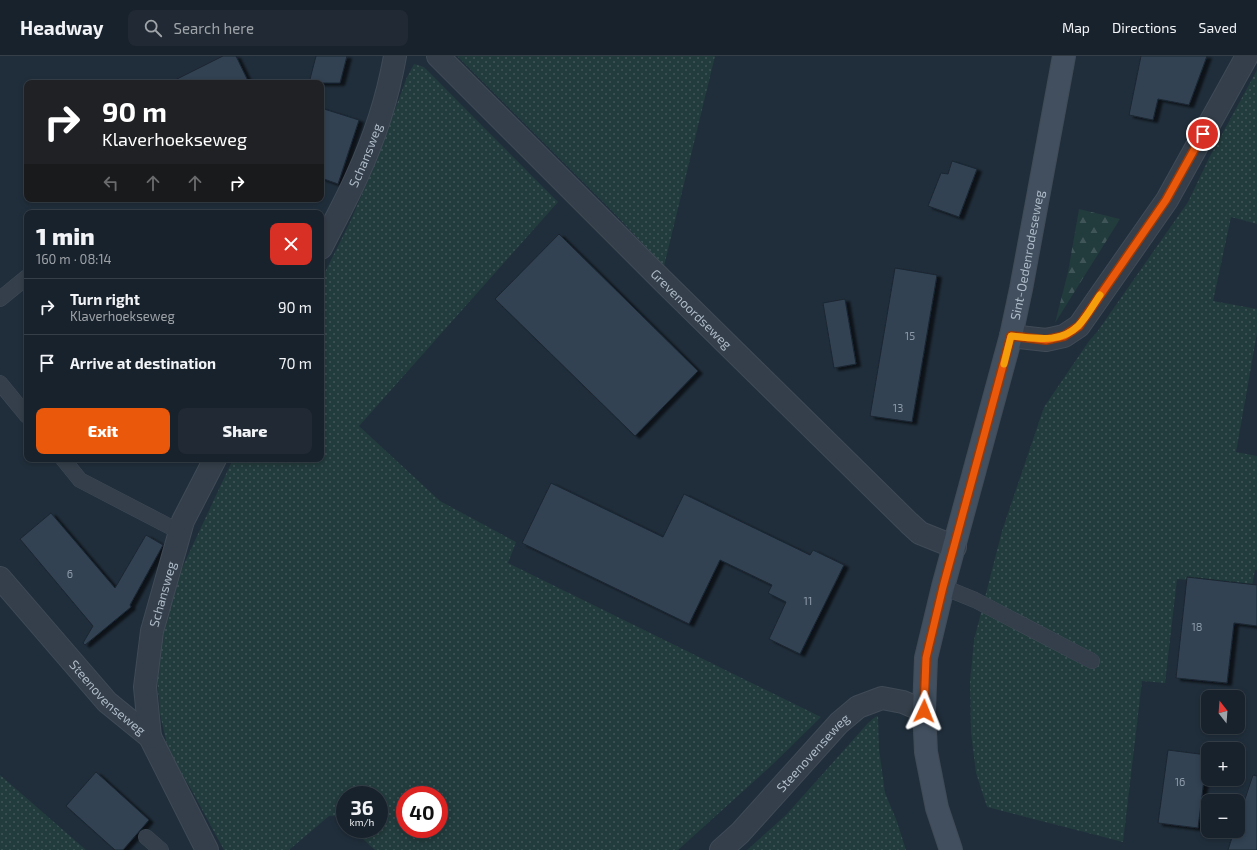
<!DOCTYPE html>
<meta charset="utf-8">
<style>
body{margin:0;font-family:"Exo 2",sans-serif;background:#212a34;color:#f1f3f6;height:100vh;display:flex;flex-direction:column;font-size:15px;white-space:nowrap}
*{box-sizing:border-box;margin:0}
p{font-size:13px;color:#9fa4a9}
.icon{flex:none;width:22px;height:22px;fill:none;stroke:currentColor;stroke-width:2;stroke-linecap:round;stroke-linejoin:round}
.map{position:relative;flex:1;overflow:hidden}
.details{position:absolute;left:24px;top:154px;width:300px;height:252px;display:flex;flex-direction:column;background:#18222c;border-radius:8px;box-shadow:0 2px 6px #0003,0 0 0 1px #363f48}
.details>*{flex:none}
.top-card{position:absolute;left:24px;top:24px;width:300px;height:122px;border-radius:8px;box-shadow:0 2px 6px #0003,0 0 0 1px #363f48;background:#202124;color:#fff;overflow:hidden}
.needle{width:26px;rotate:343deg}
.controls{position:absolute;left:1201px;top:634px;display:grid;gap:8px}
.controls a{display:grid;place-items:center;width:44px;height:44px;border-radius:8px;background:#18222c;box-shadow:0 2px 6px #0003,0 0 0 1px #363f48;font-size:20px}
.speed{position:absolute;left:336px;top:730px;display:flex;gap:8px;font-size:20px;font-weight:700;text-align:center}
.speed>*{display:grid;place-content:center;width:52px;height:52px;border-radius:50%;background:#18222c;box-shadow:0 2px 6px #0003,0 0 0 1px #363f48;line-height:1}
.speed small{font-size:10px;font-weight:400}
.speed .limit{border:6px solid #d22;background:#fff;color:#111}
.pin{position:absolute;display:grid;place-items:center;width:34px;height:34px;color:#fff;margin:-17px;border:2px solid #fff;border-radius:50%;box-shadow:0 1px 4px #0007}
.me{position:absolute;width:44px;margin:-22px;rotate:2deg;stroke-linejoin:round;filter:drop-shadow(0 0 3px #0008)}
.turn{display:flex;align-items:center;gap:14px;height:84px;padding:0 12px;font-size:18px}
.turn .icon{width:52px;height:52px;stroke-width:2.5}
.turn b{display:block;font-size:28px;line-height:34px}
.lanes{display:flex;align-items:center;height:38px;padding:0 12px;background:#0003;justify-content:center;gap:20px;direction:ltr}
.lanes .off{opacity:.35}
.round{display:grid;place-items:center;flex:none;width:42px;height:42px;border-radius:8px;background:#212a34}
.headline{display:flex;align-items:center;justify-content:space-between;height:68px;padding:0 12px}
h1{font-size:24px;font-weight:800;line-height:30px}
.action{display:flex;gap:8px;margin-top:auto;padding:8px 12px}
.action a{flex:1;height:46px;border-radius:8px;background:#ea580c;color:#fff;font-size:16px;font-weight:800;line-height:46px;text-align:center}
.action a+a{background:#212a34;color:#f1f3f6}
ul{padding:0;list-style:none}
li{display:flex;align-items:center;gap:12px;height:56px;padding:0 12px;border-top:1px solid #363f48}
li div{flex:1}
li b{display:block;font-size:15px}
li em{font-style:normal}
header{display:flex;align-items:center;gap:24px;box-sizing:border-box;height:56px;padding:0 20px;background:#18222c;border-bottom:1px solid #363f48}
header strong{font-size:19px}
nav{display:flex;gap:22px;margin-inline-start:auto;font-size:14px}
.search{width:280px;height:36px;background:#212a34;display:flex;align-items:center;gap:10px;box-sizing:border-box;padding:0 14px;border-radius:8px;color:#9fa4a9;font-size:15px}
.map>svg:first-child{display:block}
.grass{fill:url(#grass-dots);fill-rule:evenodd}
.forest{fill:url(#forest-firs)}
.building{fill:#314252;stroke:#1b2632;filter:url(#shadow)}
.lines{fill:none;stroke-linecap:round;stroke-linejoin:round}
.lane-casing{stroke:#404b57;stroke-width:16}
.street-casing{stroke:#404b57;stroke-width:24}
.secondary-casing{stroke:#404b57;stroke-width:24}
.lane{stroke:#343f4b;stroke-width:15}
.street{stroke:#343f4b;stroke-width:22}
.secondary{stroke:#414f5e;stroke-width:22}
.route-casing{stroke:#983908;stroke-width:10}
.route{stroke:#ea580c;stroke-width:7}
.slow{stroke:#f59e0b;stroke-width:7}
.labels{text-anchor:middle;stroke-width:4;stroke-linejoin:round;paint-order:stroke}
.number-label{font-size:11px;fill:#8d9aa8}
.street-label{font-size:13px;fill:#aebac7;stroke:#192430}
</style>
<header>
<strong>Headway</strong>
<div class="search"><svg class="icon" aria-label="search" viewBox="0 0 24 24"><circle cx="10" cy="10" r="6"/><path d="M15 15l6 6"/></svg>Search here</div>
<nav><a>Map</a><a>Directions</a><a>Saved</a></nav>
</header>
<div class="map">
<svg width="1257" height="794" viewBox="0 0 1257 794">
<defs>
<pattern id="grass-dots" width="8" height="8" patternUnits="userSpaceOnUse"><rect width="8" height="8" fill="#223b3c"/><path d="M2 2h.1M6 6h.1" fill="none" stroke="#405557" stroke-width="1.8" stroke-linecap="round"/></pattern>
<pattern id="forest-firs" width="22" height="20" patternUnits="userSpaceOnUse"><rect width="22" height="20" fill="#223b3c"/><path d="M5 1l3.5 6h-7zM16 11l3.5 6h-7z" fill="#405557"/></pattern>
<filter id="shadow"><feDropShadow dx="4.5" dy="2.5" stdDeviation="1" flood-color="#0009"/></filter>
</defs>
<rect width="100%" height="100%" fill="#202e3b"/>
<path class="grass" d="M457,0H715L664,210L612,155Z
M414,8L424,11L558,146L359,370L440,445L516,486L508,507L821,661L773,708L678,794H375L352,773H379V739H345V767C340,763 336,759 329,760L289,794H224L192,735L173,703L167,689L160,658L156,606L169,540L233,403H321V224L350,166L372,115L407,21ZM405,739H439V773H405Z
M1257,14V168L1231,161L1213,245L1257,253V277L1236,396L1257,400V514H1255L1252,530L1177,523L1165,627L1142,625L1123,786L987,751L976,717L971,677L970,626L974,584L1002,475L1044,351L1089,285L1097,276L1188,146L1209,102Z
M878,660L879,693L885,737L896,763L906,794H747L786,759L868,667L875,661Z
M0,719L86,794H0Z"/>
<path class="forest" d="M1079,153L1120,163L1055,267L1068,216Z"/>
<path class="building" d="M223,0H236L249,27H169Z
M316,0H347L340,27H309Z
M1141,0H1207L1189,49L1158,43L1153,64L1129,59Z
M321,52L359,64L338,128L321,122Z
M952,105L977,113L959,161L928,150L941,117L948,118Z
M559,178L698,315L635,380L495,243Z
M895,212L937,219L912,366L870,360Z
M845,243L856,308L834,312L823,247Z
M551,427L663,481L684,438L810,499L813,494L844,509L800,598L769,583L786,546L768,537L772,529L720,504L689,568L522,487Z
M51,457L115,532L146,479L163,489L130,549L131,551L85,589L83,587L93,570L20,483Z
M1187,521L1257,529V570L1234,567L1227,627L1176,622Z
M1168,694L1207,699L1198,772L1158,767Z
M96,716L149,764L123,794H115L66,750Z
M1253,719L1257,720V794H1228L1234,775H1238V764Z"/>
<g class="lines">
<defs>
<path id="lane" d="M0,243L27,221
M0,327L27,360
M63,403L80,424L180,476
M943,531L975,544L1092,605
M146,781L161,794"/>
<g id="street">
<path id="s1" d="M438,0L664,226L909,467L920,477L955,491"/>
<path id="s2" d="M321,192C333,168 346,145 357,120C374,83 388,40 395,0"/>
<path d="M1011,280L1046,284L1064,280L1079,270L1167,144L1247,0"/>
<path id="s3" d="M0,522L107,646L150,681L207,794"/>
<path id="s4" d="M150,681L145,631L152,575L183,465L215,403"/>
<path id="s5" d="M721,794L740,777L839,667L858,651L882,642L903,646L924,655"/>
</g>
<g id="secondary">
<path id="s6" d="M951,794L937,752L926,696L924,655L926,602L943,531L1011,280L1021,233L1064,0"/>
</g>
</defs>
<use href="#lane" class="lane-casing"/>
<use href="#street" class="street-casing"/>
<use href="#secondary" class="secondary-casing"/>
<use href="#lane" class="lane"/>
<use href="#street" class="street"/>
<use href="#secondary" class="secondary"/>
</g>
<g class="lines">
<defs>
<path id="route" d="M924,655L926,602L943,531L1011,280L1046,284L1064,280L1079,270L1166,144L1203,78"/>
</defs>
<use href="#route" class="route-casing"/>
<use href="#route" class="route"/>
<path class="slow" d="M1004,308L1011,280C1035,282 1060,288 1078,270C1087,261 1093,249 1100,239"/>
</g>
<g class="labels">
<g class="number-label">
<text x="910" y="284">15</text>
<text x="898" y="356">13</text>
<text x="70" y="522">6</text>
<text x="808" y="549">11</text>
<text x="1197" y="575">18</text>
<text x="1180" y="730">16</text>
</g>
<g class="street-label">
<text dy="5" stroke="none"><textPath href="#s2" startOffset="103">Schansweg</textPath></text>
<text dy="5" stroke="none"><textPath href="#s6" startOffset="611">Sint-Oedenrodeseweg</textPath></text>
<text dy="5" stroke="none"><textPath href="#s1" startOffset="358">Grevenoordseweg</textPath></text>
<text dy="5" stroke="none"><textPath href="#s4" startOffset="145">Schansweg</textPath></text>
<text dy="5" stroke="none"><textPath href="#s3" startOffset="161">Steenovenseweg</textPath></text>
<text dy="5" stroke="none"><textPath href="#s5" startOffset="134">Steenovenseweg</textPath></text>
</g>
</g>
</svg>
<div class="controls">
<a><svg class="needle" viewBox="-14 -14 28 28"><path d="M0-13l5 13h-10z" fill="#e53935"/><path d="M0 13l5-13h-10z" fill="#9fa4a9"/></svg></a>
<a>+</a>
<a>−</a>
</div>
<div class="speed"><div>36<small>km/h</small></div><div class="limit">40</div></div>
<div class="pin" style="left:1203px;top:78px;background:#d93025"><svg class="icon" aria-label="arrive" viewBox="0 0 24 24"><path d="M6 21V4h12l-3 4 3 4H6"/></svg></div>
<svg class="me" style="left:924px;top:655px" viewBox="-20 -20 40 40"><path d="M0-17L14 15 0 8-14 15z" fill="#ea580c" stroke="#fff" stroke-width="4"/></svg>
<div class="top-card">
<div class="turn"><svg class="icon" aria-label="right" viewBox="0 0 24 24"><path d="M7 20v-9h11M14 6l5 5-5 5"/></svg><div><b>90 m</b>Klaverhoekseweg</div></div>
<div class="lanes"><svg class="icon off" aria-label="left" viewBox="0 0 24 24"><path d="M17 20v-9H6M10 6l-5 5 5 5"/></svg><svg class="icon off" aria-label="ahead" viewBox="0 0 24 24"><path d="M12 20V5M6 11l6-6 6 6"/></svg><svg class="icon off" aria-label="ahead" viewBox="0 0 24 24"><path d="M12 20V5M6 11l6-6 6 6"/></svg><svg class="icon" aria-label="right" viewBox="0 0 24 24"><path d="M7 20v-9h11M14 6l5 5-5 5"/></svg></div>
</div>
<section class="details">
<div class="headline"><div><h1>1 min</h1><p>160 m · 08:14</p></div><a class="round" style="background:#d93025;color:#fff"><svg class="icon" aria-label="close" viewBox="0 0 24 24"><path d="M6 6l12 12M18 6L6 18"/></svg></a></div>
<ul>
<li><svg class="icon" aria-label="right" viewBox="0 0 24 24"><path d="M7 20v-9h11M14 6l5 5-5 5"/></svg><div><b>Turn right</b><p>Klaverhoekseweg</p></div><em>90 m</em></li>
<li><svg class="icon" aria-label="arrive" viewBox="0 0 24 24"><path d="M6 21V4h12l-3 4 3 4H6"/></svg><div><b>Arrive at destination</b></div><em>70 m</em></li>
</ul>
<div class="action"><a>Exit</a><a>Share</a></div>
</section>
</div>
